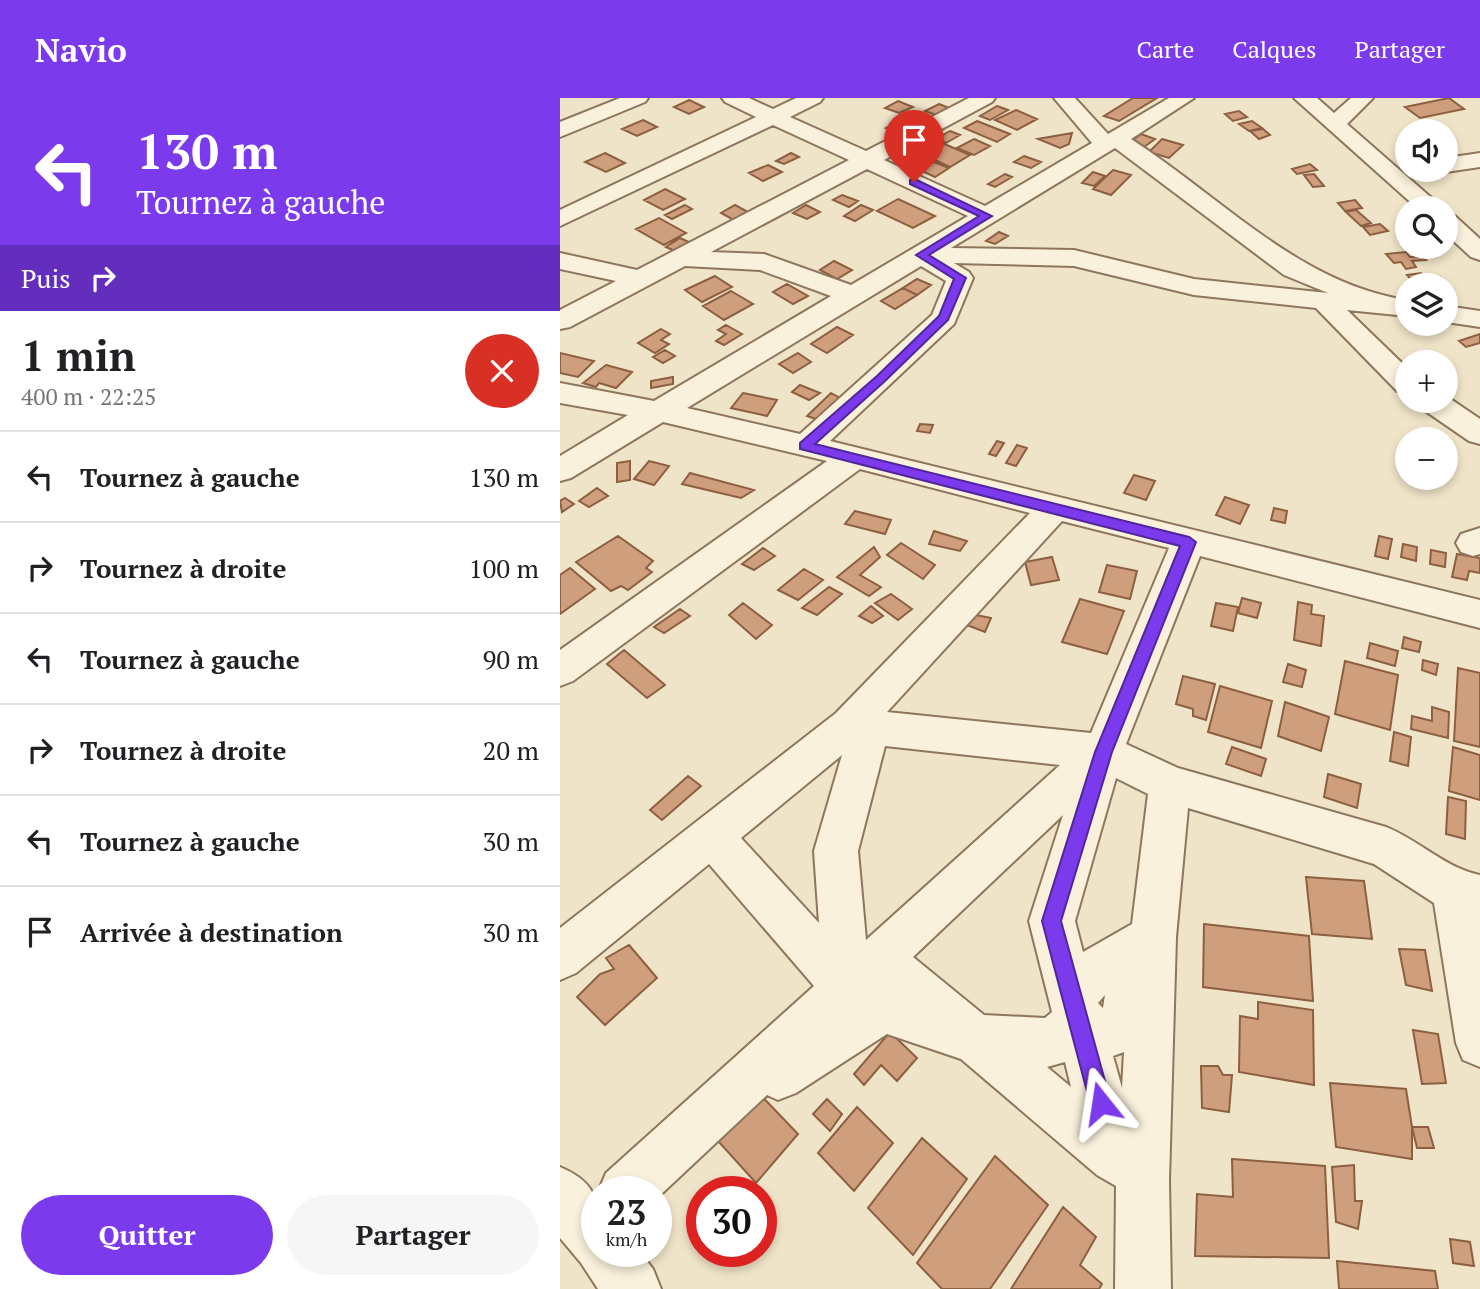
<!DOCTYPE html>
<html lang="fr">
<meta charset="utf-8">
<style>
body{margin:0;font-family:"PT Serif",serif;background:#f6f6f6;color:#202124;height:100vh;display:flex;flex-direction:column;font-size:26px;white-space:nowrap}
*{box-sizing:border-box;margin:0}
p{font-size:23px;color:#757577}
.icon{flex:none;width:38px;height:38px;fill:none;stroke:currentColor;stroke-width:2;stroke-linecap:round;stroke-linejoin:round}
.map{position:relative;flex:1;overflow:hidden}
.details{display:flex;flex-direction:column;background:#fff;width:560px}
.details>*{flex:none}
.banner{background:#7c3aed;color:#fff;overflow:hidden}
.tools{position:absolute;left:835px;top:21px;display:grid;gap:14px}
.tools a{display:grid;place-items:center;width:63px;height:63px;border-radius:50%;background:#fff;box-shadow:0 4px 10px #0003;font-size:35px}
.speed{position:absolute;left:21px;top:1078px;display:flex;gap:14px;font-size:35px;font-weight:700;text-align:center}
.speed>*{display:grid;place-content:center;width:91px;height:91px;border-radius:50%;background:#fff;box-shadow:0 4px 10px #0003;line-height:1}
.speed small{font-size:18px;font-weight:400}
.speed .limit{border:10px solid #d22;background:#fff;color:#111}
.pin{position:absolute;display:grid;place-items:center;width:60px;height:60px;color:#fff;margin:-72px -30px;border-radius:50% 50% 50% 0;rotate:-45deg;box-shadow:0 0 7px #0007}
.pin .icon{rotate:45deg}
.me{position:absolute;width:77px;margin:-38px;rotate:345deg;stroke-linejoin:round;filter:drop-shadow(0 0 5px #0008)}
.turn{display:flex;align-items:center;gap:24px;height:147px;padding:0 21px;font-size:32px}
.turn .icon{width:91px;height:91px;stroke-width:2.5}
.turn b{display:block;font-size:49px;line-height:60px}
.then{display:flex;align-items:center;height:66px;padding:0 21px;background:#0003;gap:14px;font-size:26px}
.round{display:grid;place-items:center;flex:none;width:74px;height:74px;border-radius:37px;background:#f6f6f6}
.headline{display:flex;align-items:center;justify-content:space-between;height:119px;padding:0 21px}
h1{font-size:42px;font-weight:700;line-height:52px}
.cta{display:flex;gap:14px;margin-top:auto;padding:14px 21px}
.cta a{flex:1;height:80px;border-radius:42px;background:#7c3aed;color:#fff;font-size:28px;font-weight:700;line-height:80px;text-align:center}
.cta a+a{background:#f6f6f6;color:#202124}
ul{padding:0;list-style:none}
li{display:flex;align-items:center;gap:21px;height:91px;padding:0 21px;border-top:2px solid #e0e0e0}
li div{flex:1}
li b{display:block;font-size:26px}
li em{font-style:normal}
header{display:flex;align-items:center;gap:42px;box-sizing:border-box;height:98px;padding:0 35px;background:#7c3aed;color:#fff}
header strong{font-size:33px}
nav{display:flex;gap:38px;margin-inline-start:auto;font-size:24px}
main{display:flex;flex:1;min-height:0}
.map>svg:first-child{display:block}
.building{fill:#cf9f7d;stroke:#8d5f41;stroke-width:2}
.lines{fill:none;stroke-linecap:round;stroke-linejoin:round}
.minor-casing{stroke:#8d765c;stroke-width:4}
.minor{fill:#faf1dc;fill-rule:evenodd}
.route{fill:#7c3aed;stroke:#51269a;stroke-width:2}
</style>
<header>
<strong>Navio</strong>
<nav><a>Carte</a><a>Calques</a><a>Partager</a></nav>
</header>
<main>
<section class="details">
<div class="banner">
<div class="turn"><svg class="icon" aria-label="left" viewBox="0 0 24 24"><path d="M17 20v-9H6M10 6l-5 5 5 5"/></svg><div><b>130 m</b>Tournez à gauche</div></div>
<div class="then">Puis<svg class="icon" aria-label="right" viewBox="0 0 24 24"><path d="M7 20v-9h11M14 6l5 5-5 5"/></svg></div>
</div>
<div class="headline"><div><h1>1 min</h1><p>400 m · 22:25</p></div><a class="round" style="background:#d93025;color:#fff"><svg class="icon" aria-label="close" viewBox="0 0 24 24"><path d="M6 6l12 12M18 6L6 18"/></svg></a></div>
<ul>
<li><svg class="icon" aria-label="left" viewBox="0 0 24 24"><path d="M17 20v-9H6M10 6l-5 5 5 5"/></svg><div><b>Tournez à gauche</b></div><em>130 m</em></li>
<li><svg class="icon" aria-label="right" viewBox="0 0 24 24"><path d="M7 20v-9h11M14 6l5 5-5 5"/></svg><div><b>Tournez à droite</b></div><em>100 m</em></li>
<li><svg class="icon" aria-label="left" viewBox="0 0 24 24"><path d="M17 20v-9H6M10 6l-5 5 5 5"/></svg><div><b>Tournez à gauche</b></div><em>90 m</em></li>
<li><svg class="icon" aria-label="right" viewBox="0 0 24 24"><path d="M7 20v-9h11M14 6l5 5-5 5"/></svg><div><b>Tournez à droite</b></div><em>20 m</em></li>
<li><svg class="icon" aria-label="left" viewBox="0 0 24 24"><path d="M17 20v-9H6M10 6l-5 5 5 5"/></svg><div><b>Tournez à gauche</b></div><em>30 m</em></li>
<li><svg class="icon" aria-label="arrive" viewBox="0 0 24 24"><path d="M6 21V4h12l-3 4 3 4H6"/></svg><div><b>Arrivée à destination</b></div><em>30 m</em></li>
</ul>
<div class="cta"><a>Quitter</a><a>Partager</a></div>
</section>
<div class="map">
<svg width="920" height="1191" viewBox="0 0 920 1191">
<rect width="100%" height="100%" fill="#f0e4c8"/>
<path class="building" d="M573,0H597L559,23L544,18Z
M889,0L904,11L860,20L845,9Z
M129,2L144,9L129,16L114,9Z
M338,3L353,9L339,15L325,10Z
M379,6L392,11L378,18L365,13Z
M437,8L448,12L430,22L420,18Z
M456,12L477,21L457,32L435,22Z
M679,13L687,19L673,23L665,16Z
M83,22L97,29L77,38L62,31Z
M417,23L450,36L437,44L404,30Z
M692,23L702,30L689,33L679,26Z
M336,24L352,30L341,36L326,30Z
M703,31L710,37L699,41L690,33Z
M390,33L400,37L386,45L376,41Z
M512,35L509,46L500,50L478,41Z
M581,36L595,41L584,49L569,45Z
M414,41L430,48L414,57L397,50Z
M602,41L623,47L609,60L589,54Z
M382,45L410,57L390,69L362,56Z
M45,55L65,65L46,74L25,64Z
M231,55L239,59L224,66L216,63Z
M464,58L481,64L471,70L454,64Z
M374,64L389,70L375,79L360,72Z
M750,66L757,72L737,76L732,71Z
M208,67L222,74L203,83L189,75Z
M553,72L571,77L551,97L533,91Z
M533,74L545,78L534,88L522,85Z
M445,76L452,79L435,89L428,86Z
M754,76L764,88L753,89L744,77Z
M105,91L125,101L103,112L84,102Z
M282,97L298,103L289,109L273,102Z
M338,101L375,118L353,130L317,113Z
M795,102L802,110L785,113L778,105Z
M125,107L132,111L112,121L105,117Z
M175,107L188,114L174,122L161,115Z
M246,107L260,114L247,121L233,115Z
M301,107L313,112L295,123L284,118Z
M796,112L811,125L801,128L786,114Z
M99,120L126,135L104,147L76,131Z
M820,126L828,133L810,137L803,129Z
M439,134L448,138L435,146L426,143Z
M120,140L133,146L119,155L106,149Z
M846,154L850,159L862,158L866,162L852,163L856,169L846,171L841,164L834,165L826,156Z
M274,163L292,172L277,181L260,172Z
M861,175L866,181L880,179L884,185L856,187L847,177Z
M155,178L172,189L142,204L125,192Z
M357,181L371,187L357,197L343,190Z
M227,186L248,198L233,206L213,194Z
M343,190L357,197L335,211L321,203Z
M171,193L193,206L164,222L143,208Z
M166,227L182,236L164,247L156,243L166,236L158,232Z
M277,229L293,237L267,255L251,246Z
M101,231L110,236L101,242L109,246L95,255L78,245Z
M920,236V245L906,249L899,243Z
M105,252L115,258L103,265L93,259Z
M0,255L34,263L18,279L0,275Z
M238,255L251,264L233,275L219,266Z
M46,267L72,274L56,290L39,285L36,289L23,285Z
M113,279V286L91,290V283Z
M240,287L260,295L249,302L232,294Z
M183,295L217,302L207,318L171,310Z
M271,295L280,300L270,308L274,312L262,323L247,318Z
M360,326L373,327L370,335L357,333Z
M437,343L444,345L436,358L429,356Z
M457,347L467,350L456,368L446,365Z
M70,363V382L57,384V365Z
M89,363L109,368L94,387L74,381Z
M130,375L194,392L181,400L122,386Z
M574,377L595,383L586,402L564,395Z
M37,390L48,398L29,409L19,403Z
M665,399L689,407L680,426L656,417Z
M5,400L14,406L2,414L0,403Z
M714,410L727,413L725,425L711,422Z
M295,413L331,422L325,436L285,426Z
M374,433L407,443L400,453L369,446Z
M58,438L93,463L86,470L92,474L68,492L61,488L51,493L16,464Z
M819,438L832,441L828,461L815,458Z
M341,445L375,467L363,481L327,457Z
M843,446L857,449L856,463L841,459Z
M314,449L320,459L300,477L321,489L309,498L277,479Z
M203,450L215,458L194,472L182,466Z
M871,452L886,455L885,469L870,466Z
M897,456L920,460V475L909,473L907,482L892,479Z
M492,459L499,482L471,487L465,464Z
M547,467L577,473L570,501L539,494Z
M10,470L35,491L0,516V477Z
M244,471L263,482L238,502L218,492Z
M269,489L282,496L257,517L242,510Z
M331,496L352,511L338,522L315,505Z
M682,500L701,505L697,520L678,515Z
M520,501L564,513L547,556L502,544Z
M738,504L752,507L751,516L764,518L761,548L734,542Z
M183,505L212,527L196,541L169,517Z
M656,505L678,509L673,533L651,528Z
M311,508L323,518L312,525L299,518Z
M120,511L130,518L104,535L94,529Z
M416,517L431,520L425,534L407,527Z
M844,539L861,544L859,554L842,550Z
M810,545L838,553L835,568L807,560Z
M64,552L105,587L87,600L47,566Z
M863,562L878,566L876,577L862,572Z
M785,563L838,577L830,632L775,616Z
M728,566L746,572L742,589L723,584Z
M898,570L920,575V649L894,643Z
M623,578L655,586L646,622L633,618V611L616,606Z
M660,588L712,603L701,650L648,634Z
M725,604L769,619L761,653L718,638Z
M872,609L889,614L888,640L851,631L852,618L872,623Z
M834,634L851,639L848,668L830,663Z
M672,649L706,661L701,678L666,666Z
M893,649L920,657V702L889,693Z
M768,676L801,686L797,710L764,699Z
M128,678L141,688L102,722L90,712Z
M888,699L906,703L905,741L886,736Z
M746,779L804,783L812,841L752,836Z
M644,826L749,838L753,903L643,889Z
M69,847L97,880L45,927L17,899L40,876L54,871L46,860Z
M839,851L865,852L872,893L846,887Z
M698,904L753,912L754,987L679,974L680,918L698,921Z
M853,932L878,936L886,985L862,986Z
M330,934L357,960L337,983L321,967L304,987L294,976Z
M641,968H658L663,977H672L669,1014L642,1010Z
M770,985L846,991L852,1029V1061L776,1049Z
M191,987L238,1036L196,1085L149,1033Z
M267,1001L282,1016L270,1033L253,1016Z
M297,1009L333,1045L294,1093L258,1055Z
M852,1029H868L874,1050H857Z
M362,1040L407,1081L353,1157L308,1110Z
M435,1058L488,1107L430,1191H382L357,1165Z
M672,1061L765,1068L769,1160L635,1158L637,1096L673,1099Z
M794,1067L795,1103H802L798,1131L776,1124L772,1069Z
M503,1109L536,1139L520,1167L542,1186L539,1191H451Z
M890,1141L910,1144L914,1168L893,1165Z
M777,1163L875,1173L878,1191H779Z"/>
<g class="lines">
<defs>
<path id="minor" d="M60,0H88L85,4L0,39V24Z
M162,0H189L213,11L236,0H263L260,4L230,19L306,53L409,0H435L432,4L324,62L425,108L532,45L494,0H515L548,36L609,0H634L571,41C660,98 739,186 847,202V218L787,212L847,270V295L837,293L756,210L634,197L514,168L394,165L409,174L413,180L394,226L270,343L920,502V530L640,458L566,646L618,670L826,729C859,742 885,770 920,777V969L903,962L896,945L874,805L814,766L628,710L616,839L609,1083L611,1191H555L556,1088L537,1077L401,961L327,936L236,995L218,1002L207,997L96,1101V1094H38L46,1075L254,888L149,766L16,875L0,882V830L276,615L470,415L300,371L13,583L0,588V552L267,363L103,324L11,380L0,383V358L68,317L0,305V285L94,303L271,198L200,172L125,168L10,229L0,231V212L56,183L0,171V155L77,172L289,62L213,27L0,128V112L196,19L165,4ZM555,50L724,177L768,195L634,181L514,152L391,150ZM307,71L408,118L291,187L204,156L151,154ZM361,168L386,183L372,217L240,336L127,310ZM502,423L609,450L531,635L327,614ZM325,648L500,667L306,842L298,753ZM282,657L254,753L259,825L181,740ZM556,680L588,696L572,826L523,854L515,823ZM503,717L469,823L492,914L485,920L424,917L353,859ZM545,897L543,910L538,905ZM564,954L562,990L553,958ZM505,964L511,989L487,969Z
M734,0H757L774,15L791,0H813L787,26L883,110H857Z
M920,55V69L886,74L878,72H886V60Z
M886,116L895,118L920,141V162L911,159L886,136Z
M886,208L920,213V229L886,224Z
M886,298L920,321V346L909,343L861,310L857,303H886Z
M920,430V456L913,458L901,454L896,445L901,436Z
M0,1069C45,1088 37,1111 37,1153H79L93,1171L101,1191H38L21,1165L0,1140Z"/>
</defs>
<use href="#minor" class="minor-casing"/>
<use href="#minor" class="minor"/>
</g>
<path class="route" d="M350,82H357L432,118L369,157L406,180L388,222L325,283L255,346L629,439L636,444L552,654L501,823L551,1005L548,1012L541,1015L533,1012L530,1005L482,823L535,654L620,448L240,351V345L317,278L379,218L394,181L356,157L419,118L350,86Z"/>
</svg>
<div class="tools">
<a><svg class="icon" aria-label="sound" viewBox="0 0 24 24"><path d="M4 9h4l5-4v14l-5-4H4zM17 9q2 3 0 6"/></svg></a>
<a><svg class="icon" aria-label="search" viewBox="0 0 24 24"><circle cx="10" cy="10" r="6"/><path d="M15 15l6 6"/></svg></a>
<a><svg class="icon" aria-label="layers" viewBox="0 0 24 24"><path d="M12 4l9 5-9 5-9-5zM3 14l9 5 9-5"/></svg></a>
<a>+</a>
<a>−</a>
</div>
<div class="speed"><div>23<small>km/h</small></div><div class="limit">30</div></div>
<div class="pin" style="left:354px;top:84px;background:#d93025"><svg class="icon" aria-label="arrive" viewBox="0 0 24 24"><path d="M6 21V4h12l-3 4 3 4H6"/></svg></div>
<svg class="me" style="left:541px;top:1005px" viewBox="-20 -20 40 40"><path d="M0-17L14 15 0 8-14 15z" fill="#7c3aed" stroke="#fff" stroke-width="4"/></svg>
</div>
</main>
